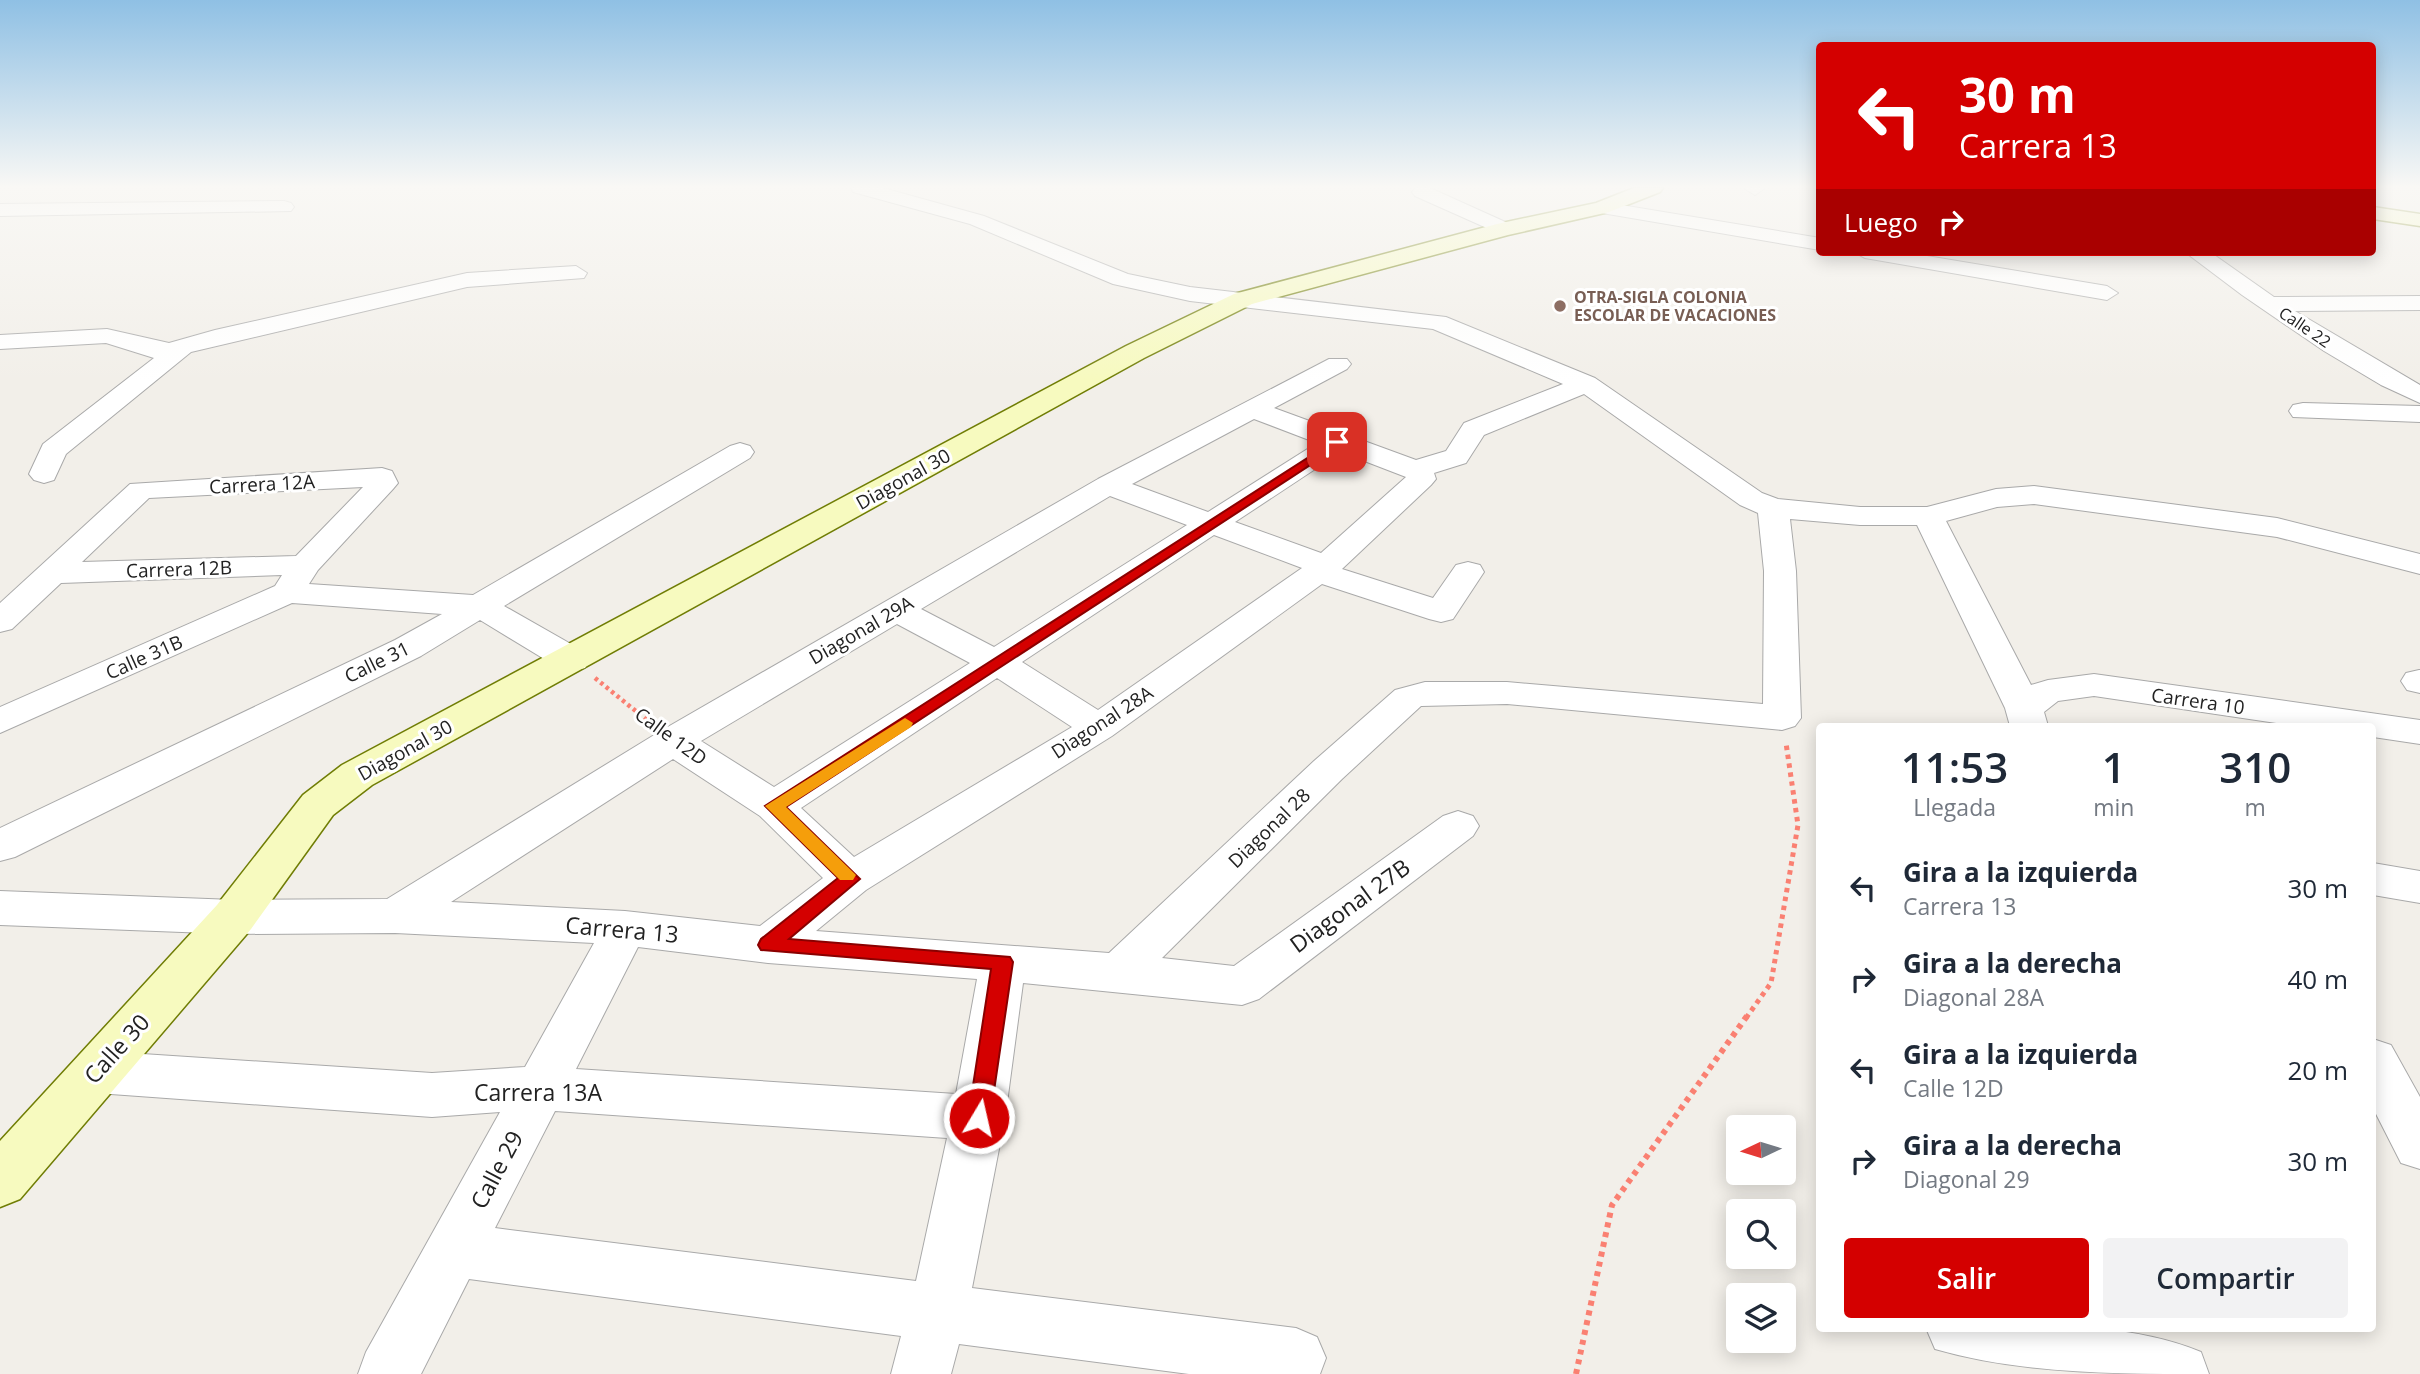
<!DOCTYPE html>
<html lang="es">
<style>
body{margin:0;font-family:"Open Sans",sans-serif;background:#f2f2f3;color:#1f2937;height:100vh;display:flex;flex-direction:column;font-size:26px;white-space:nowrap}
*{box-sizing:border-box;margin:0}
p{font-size:23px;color:#747a83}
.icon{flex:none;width:38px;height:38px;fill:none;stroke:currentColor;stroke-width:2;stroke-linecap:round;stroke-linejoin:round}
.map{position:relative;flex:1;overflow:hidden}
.drawer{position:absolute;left:1816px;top:723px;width:560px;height:609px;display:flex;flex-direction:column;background:#fff;border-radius:7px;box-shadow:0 4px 18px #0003}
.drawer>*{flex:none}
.top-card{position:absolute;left:1816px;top:42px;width:560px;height:214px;border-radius:7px;box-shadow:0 4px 18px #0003;background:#d40000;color:#fff;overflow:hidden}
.needle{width:46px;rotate:266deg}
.buttons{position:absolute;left:1726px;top:1115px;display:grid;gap:14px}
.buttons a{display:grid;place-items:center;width:70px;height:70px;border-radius:7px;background:#fff;box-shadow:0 4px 18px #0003;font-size:35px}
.pin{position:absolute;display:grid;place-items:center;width:60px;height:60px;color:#fff;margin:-30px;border-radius:14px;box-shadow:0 4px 10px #0006}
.me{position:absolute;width:77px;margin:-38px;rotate:9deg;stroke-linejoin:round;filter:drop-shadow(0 0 5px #0008)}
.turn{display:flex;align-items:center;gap:24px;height:147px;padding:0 28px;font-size:32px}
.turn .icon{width:91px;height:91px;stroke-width:2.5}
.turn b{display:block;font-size:49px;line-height:60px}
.then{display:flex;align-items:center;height:66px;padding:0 28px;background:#0003;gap:14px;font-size:26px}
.eta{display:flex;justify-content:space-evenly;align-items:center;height:119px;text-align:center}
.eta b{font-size:42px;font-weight:600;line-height:49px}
.primary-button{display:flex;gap:14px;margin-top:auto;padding:14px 28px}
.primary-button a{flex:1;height:80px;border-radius:7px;background:#d40000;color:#fff;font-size:28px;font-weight:600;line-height:80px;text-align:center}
.primary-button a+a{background:#f2f2f3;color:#1f2937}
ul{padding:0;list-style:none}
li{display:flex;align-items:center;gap:21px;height:91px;padding:0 28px}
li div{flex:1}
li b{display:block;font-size:26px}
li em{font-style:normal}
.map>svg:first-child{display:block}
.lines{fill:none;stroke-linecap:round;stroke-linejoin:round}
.street-casing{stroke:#a9a9a9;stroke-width:2}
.secondary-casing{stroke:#707d05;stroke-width:3}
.path-far2{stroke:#fa8072;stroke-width:4.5;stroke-dasharray:3.5 3.5;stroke-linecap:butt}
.path-far1{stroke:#fa8072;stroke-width:5;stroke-dasharray:4.5 4.5;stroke-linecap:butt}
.path{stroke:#fa8072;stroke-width:6;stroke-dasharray:5 5;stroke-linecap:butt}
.street{fill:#fff;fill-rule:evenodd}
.secondary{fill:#f7fabf;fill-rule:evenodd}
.route{fill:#d40000;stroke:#8a0000;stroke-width:2}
.slow{fill:#f59e0b}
.education-dot{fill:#8d6e63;stroke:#fff;stroke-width:2.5}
.labels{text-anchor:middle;stroke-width:6;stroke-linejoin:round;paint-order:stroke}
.far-education-label{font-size:16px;font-weight:bold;fill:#785e54;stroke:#fff;text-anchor:start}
.far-street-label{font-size:16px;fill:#222;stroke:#fff}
.street-label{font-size:19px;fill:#222;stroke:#fff}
.near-street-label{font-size:23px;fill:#222;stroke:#fff}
</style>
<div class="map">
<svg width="2420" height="1374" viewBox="0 0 2420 1374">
<rect width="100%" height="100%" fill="#f2efe9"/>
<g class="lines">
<defs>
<path id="street" d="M851,188H883L984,216L1128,274L1190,287L1446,317L1595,378L1762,493L1778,499L1860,507H1927L1996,489L2034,486L2277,518L2420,554V574L2277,537L2034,504L1997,507L1946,521L2031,685L2048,680L2094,674L2420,720V744L2373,737V726H2297L2094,696L2058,701L2044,712L2048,726H2010L2005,708L1917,525H1860L1790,519L1796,571L1801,718L1795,726L1782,730L1507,704L1421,706L1342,779L1162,958L1234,966L1443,816L1458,811L1473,816L1479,826L1473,836L1259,999L1242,1005L1023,983L1005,1118L972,1288L1296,1328L1317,1337L1326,1358L1320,1374H1189L959,1344L951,1374H891L901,1336L469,1279L421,1374H358L366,1352L500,1112L432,1117L97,1093L79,1087L72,1072L79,1057L97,1051L432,1073L525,1067L594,943L395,933L234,934L0,925V891L234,900L387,899L659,732L1098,479L1329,359H1347L1351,364L1347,369L1274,408L1416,460L1446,451L1464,423L1563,384L1433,329L1190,301L1113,284L970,224L853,192ZM1584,394L1740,505L1758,513L1764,571L1763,704L1507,682H1425L1395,690L1314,761L1109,953L816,931L866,890L1112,736L1322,584L1429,619L1441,622L1453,619L1484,572L1480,565L1468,562L1456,565L1433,598L1342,569L1431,485L1436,479L1434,473L1466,463L1484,435ZM1254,419L1317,443L1208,512L1132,484ZM1341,452L1406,477L1321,553L1235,522ZM1110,496L1187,525L994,647L921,609ZM1214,535L1302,568L1098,710L1022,662ZM897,624L970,663L774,787L701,741ZM997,678L1072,727L854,857L801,808ZM673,759L760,816L823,878L760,926L625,911L451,902ZM638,947L768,963L977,979L956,1094L576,1069ZM555,1111L947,1138L916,1281L495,1228Z
M1415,188H1430L1512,225L1515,229L1505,235L1498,233L1415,196L1412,192Z
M1765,188L1755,195L1745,189L1746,188Z
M284,201L291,203L294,207L291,211L0,216V204Z
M1603,202L1820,238V250L1596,212L1593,208L1596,204Z
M1854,252H1903L2107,286L2118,293L2107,300L1865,258Z
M2185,252H2210L2274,297L2420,296V310L2295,311L2420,385V403L2381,385L2324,351L2242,295Z
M576,266L587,273L584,278L467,287L191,352L66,454L54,480L44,483L34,480L29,474L43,444L154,358L106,343L0,349V335L107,329L169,343L215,330L467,273Z
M2303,403L2420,406V422L2293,417L2289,411L2293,405Z
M740,443L750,446L754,452L750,458L504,606L585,652L590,660L585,668L572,671L559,668L480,620L421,656L15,857L0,861V828L395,640L442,614L292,603L0,733V707L275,586L282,575L61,583L12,629L0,632V603L130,484L382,468L392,471L398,483L393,489L318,570L309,584L473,595L730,446ZM363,487L296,556L82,562L149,498Z
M2419,670H2420V693L2407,690L2401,681L2406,673Z
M2373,863L2420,871V903L2373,895Z
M2373,1039L2391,1045L2420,1097V1169L2401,1163L2373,1108Z
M1926,1328C2017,1328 2115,1317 2201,1352L2209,1374C2118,1374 2021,1374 1935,1349Z"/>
<path id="secondary" d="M1634,188H1663L1660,192L1609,212L1508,235L1252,304L1144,358L372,785L333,815L251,929L20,1199L0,1207V1141L217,905L303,795L342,765L1126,346L1234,294L1497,224L1596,203Z
M2373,207L2420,214V226L2373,219Z"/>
</defs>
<use href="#street" class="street-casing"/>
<use href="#secondary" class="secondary-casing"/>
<path class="path-far2" d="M595,678L648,721"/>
<path class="path-far1" d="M1746,1018L1771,983L1798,825L1786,743"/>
<path class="path" d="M1576,1374L1612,1205L1747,1016"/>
<use href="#street" class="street"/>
<use href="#secondary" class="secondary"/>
</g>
<linearGradient id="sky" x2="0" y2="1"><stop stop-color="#8fc0e4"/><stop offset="0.49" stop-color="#f9f8f5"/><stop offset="1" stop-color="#f9f8f5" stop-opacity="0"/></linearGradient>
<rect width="2420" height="381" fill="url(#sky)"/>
<path class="route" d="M1337,439L1341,440V445L786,807L860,879L789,939L1010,957L1013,962L990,1118L987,1125L979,1128L971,1125L968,1118L991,969L761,950L758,945L761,939L838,878L765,806Z"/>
<path class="slow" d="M905,718L913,723L911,727L786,807L856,875L853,880H840L765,806Z"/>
<circle class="education-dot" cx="1560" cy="306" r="7"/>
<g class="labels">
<g class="far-education-label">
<text x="1574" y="303">OTRA-SIGLA COLONIA<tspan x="1574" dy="18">ESCOLAR DE VACACIONES</tspan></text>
</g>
<g class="far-street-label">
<text transform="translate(2305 327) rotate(34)" y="6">Calle 22</text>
</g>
<g class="street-label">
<text transform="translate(903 479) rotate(-29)" y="7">Diagonal 30</text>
<text transform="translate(262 484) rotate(-3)" y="7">Carrera 12A</text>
<text transform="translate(179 569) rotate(-2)" y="7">Carrera 12B</text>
<text transform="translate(861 630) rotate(-30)" y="7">Diagonal 29A</text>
<text transform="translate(144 657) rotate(-24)" y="7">Calle 31B</text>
<text transform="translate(377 662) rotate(-26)" y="7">Calle 31</text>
<text transform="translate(2198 701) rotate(8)" y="7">Carrera 10</text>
<text transform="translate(1102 722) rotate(-33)" y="7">Diagonal 28A</text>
<text transform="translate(671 736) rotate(36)" y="7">Calle 12D</text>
<text transform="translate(405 750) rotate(-29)" y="7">Diagonal 30</text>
<text transform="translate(1269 828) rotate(-44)" y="7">Diagonal 28</text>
</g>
<g class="near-street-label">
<text transform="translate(1350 906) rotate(-36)" y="8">Diagonal 27B</text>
<text transform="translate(622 930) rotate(5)" y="8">Carrera 13</text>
<text transform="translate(117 1049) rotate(-48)" y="8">Calle 30</text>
<text x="538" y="1101">Carrera 13A</text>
<text transform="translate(497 1170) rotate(-62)" y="8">Calle 29</text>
</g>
</g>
</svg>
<div class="buttons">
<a><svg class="needle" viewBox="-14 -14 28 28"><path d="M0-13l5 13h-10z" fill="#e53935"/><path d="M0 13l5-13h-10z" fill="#747a83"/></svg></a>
<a><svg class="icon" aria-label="search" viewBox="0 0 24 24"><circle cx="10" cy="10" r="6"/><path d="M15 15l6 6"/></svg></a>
<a><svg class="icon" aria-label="layers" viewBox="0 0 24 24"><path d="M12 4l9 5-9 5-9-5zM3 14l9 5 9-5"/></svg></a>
</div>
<div class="pin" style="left:1337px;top:442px;background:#d93025"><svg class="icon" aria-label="arrive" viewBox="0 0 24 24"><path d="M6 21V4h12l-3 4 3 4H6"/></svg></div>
<svg class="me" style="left:979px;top:1118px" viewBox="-20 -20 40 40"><circle r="17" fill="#d40000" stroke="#fff" stroke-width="3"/><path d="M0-11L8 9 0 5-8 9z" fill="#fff"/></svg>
<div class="top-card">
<div class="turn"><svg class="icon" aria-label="left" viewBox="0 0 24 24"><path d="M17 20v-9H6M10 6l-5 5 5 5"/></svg><div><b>30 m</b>Carrera 13</div></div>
<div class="then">Luego<svg class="icon" aria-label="right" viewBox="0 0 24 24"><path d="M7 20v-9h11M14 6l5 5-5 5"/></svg></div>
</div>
<section class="drawer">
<div class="eta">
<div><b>11:53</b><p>Llegada</p></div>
<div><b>1</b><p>min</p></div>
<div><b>310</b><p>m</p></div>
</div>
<ul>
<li><svg class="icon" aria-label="left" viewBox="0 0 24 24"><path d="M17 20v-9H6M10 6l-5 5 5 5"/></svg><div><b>Gira a la izquierda</b><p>Carrera 13</p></div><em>30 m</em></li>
<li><svg class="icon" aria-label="right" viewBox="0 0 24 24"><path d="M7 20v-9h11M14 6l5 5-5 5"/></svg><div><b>Gira a la derecha</b><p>Diagonal 28A</p></div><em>40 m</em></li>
<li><svg class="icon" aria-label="left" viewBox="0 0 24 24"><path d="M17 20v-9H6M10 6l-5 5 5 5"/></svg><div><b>Gira a la izquierda</b><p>Calle 12D</p></div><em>20 m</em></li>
<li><svg class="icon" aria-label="right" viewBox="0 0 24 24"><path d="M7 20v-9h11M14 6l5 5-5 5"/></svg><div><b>Gira a la derecha</b><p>Diagonal 29</p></div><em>30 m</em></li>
</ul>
<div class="primary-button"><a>Salir</a><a>Compartir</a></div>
</section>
</div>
